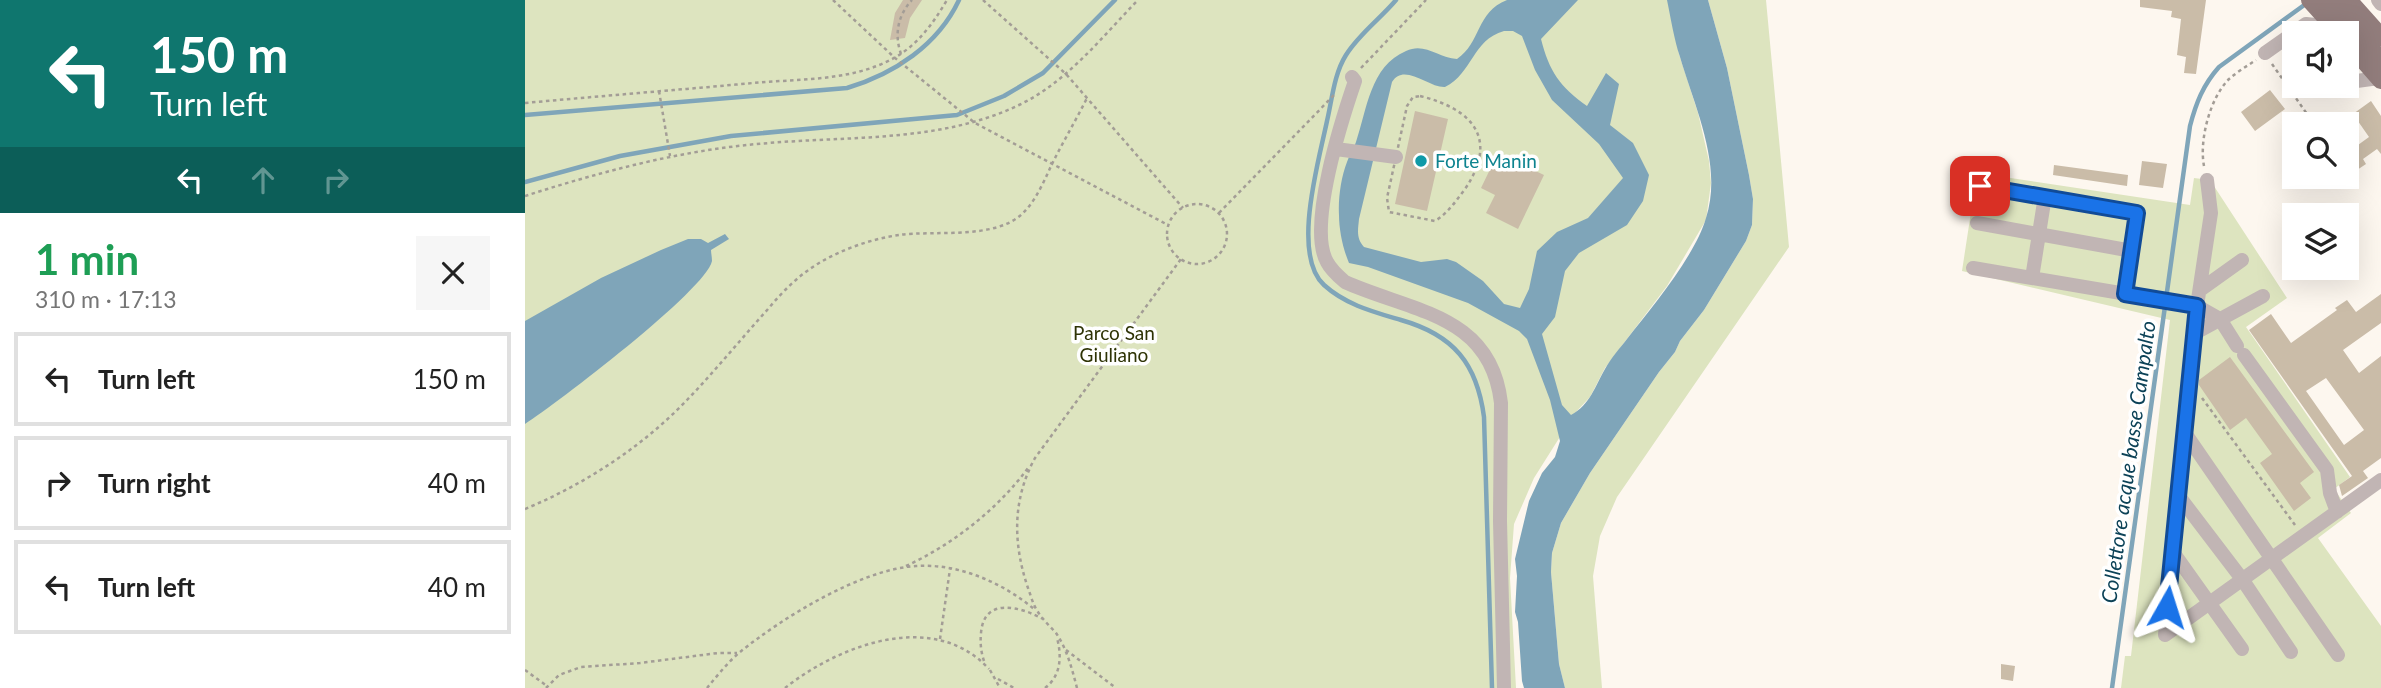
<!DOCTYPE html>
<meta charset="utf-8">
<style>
body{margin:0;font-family:Lato,sans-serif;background:#f6f6f6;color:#222;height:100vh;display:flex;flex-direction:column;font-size:26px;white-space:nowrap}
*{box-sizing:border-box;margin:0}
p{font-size:23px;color:#767676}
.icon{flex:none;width:38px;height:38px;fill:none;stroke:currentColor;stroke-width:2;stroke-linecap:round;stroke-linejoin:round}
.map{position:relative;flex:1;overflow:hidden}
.side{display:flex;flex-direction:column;background:#fff;width:525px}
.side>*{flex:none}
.banner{background:#0f766e;color:#fff;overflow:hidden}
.fabs{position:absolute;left:1757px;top:21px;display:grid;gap:14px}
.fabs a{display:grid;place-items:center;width:77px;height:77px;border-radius:0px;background:#fff;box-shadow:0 7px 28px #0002;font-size:35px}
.pin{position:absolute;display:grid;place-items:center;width:60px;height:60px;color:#fff;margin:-30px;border-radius:14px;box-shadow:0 4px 10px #0006}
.me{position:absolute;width:77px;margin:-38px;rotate:6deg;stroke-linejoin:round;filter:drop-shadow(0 0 5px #0008)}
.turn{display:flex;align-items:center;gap:24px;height:147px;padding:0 35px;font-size:32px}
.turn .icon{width:91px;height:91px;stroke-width:2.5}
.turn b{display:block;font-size:49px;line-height:60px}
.lanes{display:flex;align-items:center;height:66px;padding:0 35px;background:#0003;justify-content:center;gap:35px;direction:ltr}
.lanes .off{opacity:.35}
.round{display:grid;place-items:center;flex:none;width:74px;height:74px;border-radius:0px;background:#f6f6f6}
.headline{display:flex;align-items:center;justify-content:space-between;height:119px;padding:0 35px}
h1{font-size:42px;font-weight:700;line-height:52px;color:#1e9e55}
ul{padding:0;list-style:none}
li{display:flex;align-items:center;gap:21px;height:94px;margin:0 14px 10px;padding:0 21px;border:4px solid #e0e0e0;border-radius:0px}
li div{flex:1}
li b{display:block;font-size:26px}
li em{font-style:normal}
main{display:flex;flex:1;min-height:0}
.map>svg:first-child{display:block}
.green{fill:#dde4bf}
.water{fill:#7fa5b9;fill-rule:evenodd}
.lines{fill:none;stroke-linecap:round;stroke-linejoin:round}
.stream{stroke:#7fa5b9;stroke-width:4.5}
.building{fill:#cabca8;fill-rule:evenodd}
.path{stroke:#a39d96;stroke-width:2.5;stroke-dasharray:3.5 3.5;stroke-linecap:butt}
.minor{stroke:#c1b5b4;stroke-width:14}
.major{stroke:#927d7c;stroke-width:18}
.route-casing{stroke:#114b97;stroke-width:18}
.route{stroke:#1a73e8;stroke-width:12}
.culture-dot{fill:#0f9aa8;stroke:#fff;stroke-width:2.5}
.labels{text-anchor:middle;stroke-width:7;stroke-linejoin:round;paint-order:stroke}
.culture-label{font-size:19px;fill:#0d838f;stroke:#fff;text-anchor:start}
.park-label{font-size:19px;fill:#2e3305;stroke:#fff}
.water-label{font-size:21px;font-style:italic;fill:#0c4257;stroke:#fff}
</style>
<main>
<section class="side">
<div class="banner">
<div class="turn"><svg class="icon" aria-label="left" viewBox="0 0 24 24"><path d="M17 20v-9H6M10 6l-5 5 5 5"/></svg><div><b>150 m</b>Turn left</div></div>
<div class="lanes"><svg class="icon" aria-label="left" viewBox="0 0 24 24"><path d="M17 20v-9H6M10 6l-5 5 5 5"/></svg><svg class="icon off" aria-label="ahead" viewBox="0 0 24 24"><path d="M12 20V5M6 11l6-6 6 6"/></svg><svg class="icon off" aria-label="right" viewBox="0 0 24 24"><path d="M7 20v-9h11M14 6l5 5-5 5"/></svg></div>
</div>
<div class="headline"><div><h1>1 min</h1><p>310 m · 17:13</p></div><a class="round"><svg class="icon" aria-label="close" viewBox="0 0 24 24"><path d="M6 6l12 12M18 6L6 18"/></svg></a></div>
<ul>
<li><svg class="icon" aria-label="left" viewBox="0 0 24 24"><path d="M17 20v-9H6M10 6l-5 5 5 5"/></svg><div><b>Turn left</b></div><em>150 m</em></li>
<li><svg class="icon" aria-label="right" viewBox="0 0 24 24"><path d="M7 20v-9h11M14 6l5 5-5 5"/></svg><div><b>Turn right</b></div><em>40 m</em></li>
<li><svg class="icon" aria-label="left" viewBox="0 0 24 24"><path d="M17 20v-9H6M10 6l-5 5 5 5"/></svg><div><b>Turn left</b></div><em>40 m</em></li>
</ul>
</section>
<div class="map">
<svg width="1856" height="688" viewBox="0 0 1856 688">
<rect width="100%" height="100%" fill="#fdf7ef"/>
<path class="green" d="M0,0H1144L1154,54L1173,113L1184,161L1186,183L1181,220L1142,286L1080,368L1065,397L1050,413L1009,478L989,524L985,578L991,688H0Z
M1183,0H1241L1264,247L1092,497L1075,536L1068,576L1077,688H1040L1034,664L1026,572L1027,553L1036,523L1065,473L1134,372L1150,352L1155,341L1179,310L1221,241L1227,225L1228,199L1224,175L1202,68Z
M1452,173L1665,205L1669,178L1685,180L1762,298L1721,327L1825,477L1809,489L1826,513L1793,538L1856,626V688H1596L1600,656H1606L1645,320L1437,271Z"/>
<path class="water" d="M982,0H1053L1016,39C1024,71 1035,87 1062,106L1081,73L1094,84L1085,125L1108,143L1124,175L1118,201L1102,225L1054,253L1040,271L1030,317L1017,334L1037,405L1046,415C1065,405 1070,386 1080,369C1086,358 1095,348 1102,339C1127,307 1170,256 1181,218C1198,165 1170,108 1155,57C1149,39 1146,19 1142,0H1183L1202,68L1224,175L1228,199L1227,225L1221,241L1179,310L1155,341L1150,352L1134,372L1065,473L1036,523L1027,553L1026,572L1034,664L1040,688H999L997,681L993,622L990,612L992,576L990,559L1004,501L1017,473L1030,457L1035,441L1025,400L1002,339L994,331L943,303L843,267L824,263C818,249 814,230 814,215C813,199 816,177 822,162C824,155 829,149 831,142C842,110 845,66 881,51C900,42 913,58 932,59C956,43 951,12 982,0ZM979,31H988L997,36L1010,70L1027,100L1074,144L1098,178L1063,218L1032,232L1012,251L1004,289L995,308L979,304L958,281L931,262L922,259L896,262L839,247C831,238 833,230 834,219L867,82C879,62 904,88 920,87C948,73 947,40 979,31Z
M200,234L204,239L186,250C186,253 187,257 187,261C181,290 31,404 0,424V321L76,278L136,250L163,239H176L183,243Z"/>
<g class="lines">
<path class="stream" d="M871,0C855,19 834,34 821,55C809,74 807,100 802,121C794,160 766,255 799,285C821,305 849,312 876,320C929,335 952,364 959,417L967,688
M0,115L322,88C369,74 413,45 434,0
M0,182L95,156L206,136L432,115L479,96L518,73L590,0
M1587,688L1665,126C1671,103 1678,85 1694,67L1782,3"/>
</g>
<path class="building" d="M378,0H397L385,18L380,38L365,40L370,13Z
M1615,0H1681L1671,74L1659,73L1661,57L1652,55L1656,19L1646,17L1647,11L1615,7Z
M1745,90L1760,109L1730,131L1716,112Z
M1846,101L1856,116V154L1852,149L1838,159L1841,164L1826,174L1822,167V153L1844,137L1828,114Z
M890,111L923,119L902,211L870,204Z
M973,153L1019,175L993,229L961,213L970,195L956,188Z
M1617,161L1642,164L1638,188L1614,185Z
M1529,165L1603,175L1602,186L1528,175Z
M1856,294V323L1818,350L1834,373L1856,356V458L1838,471L1843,478L1817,496L1814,485L1827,476L1724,330L1746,314L1766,343L1812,310L1810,308L1822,300L1831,312ZM1801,378L1839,430L1819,445L1781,391Z
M1705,357L1789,472L1775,483L1786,498L1769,511L1735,463L1747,454L1721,418L1705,430L1674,385V380Z
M1476,664L1490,666L1488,681L1476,679Z"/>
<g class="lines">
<path class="path" d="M308,0L370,58L450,123L643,225
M458,0L541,74L658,208
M376,54C369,34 373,15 387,0
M1747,64L1789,124
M836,68L901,0
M134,91L145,156
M895,96C948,109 974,139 940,189C931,201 923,213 910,221L864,212L862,198L882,106L888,97Z
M0,103C76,96 152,90 228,83C271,79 319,81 359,63C389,50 406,27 422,0
M1679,166C1674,140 1685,98 1704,79C1712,72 1722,66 1731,60
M0,196C78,171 161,149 244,143C327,136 417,142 494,105C542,82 576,38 613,0
M642 234a30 30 0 1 1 60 0a30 30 0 1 1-60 0Z
M694,213L811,93
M1677,398L1770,525
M0,509C60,484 117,447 162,400C190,371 216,339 243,309C258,291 274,275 294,263C318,249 346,239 374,235C410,230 469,240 497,214C511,201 519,181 527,164C538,142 551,120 562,98
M381,566C427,545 473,509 503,468
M415,639L425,569
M541,650L591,688
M459,661C456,652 455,643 456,633C459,596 496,607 518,619
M0,670L22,686
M465,670L475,688
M473,679L489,688
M21,688L34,675L56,667L115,663L193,653H212
M182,688C192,676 203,662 215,652C257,618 336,569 391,566C433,563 479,583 510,610
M260,688C314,645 409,609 464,669
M520,688C536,676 537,656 532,638
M552,688C547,669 542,649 531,633C525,626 518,620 513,612C508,605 506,596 503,588C488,544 487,500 510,458L656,259"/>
<path class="minor" d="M1853,0L1856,4
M1740,53L1781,24L1800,26
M827,77L830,81C817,119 782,227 802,262C806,270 813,276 820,282C887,312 966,314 976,403L975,521L979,688
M1822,79L1824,82L1854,78
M811,149L871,157
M1682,180L1686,213L1672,306L1695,319L1712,346
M1455,186L1520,196
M1452,223L1607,251
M1448,268L1672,306L1640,635L1856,480
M1507,278L1520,196L1613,213L1600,294
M1675,290L1717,260
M1670,333L1738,296
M1719,355L1802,470L1805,493L1812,512
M1660,433L1813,655
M1653,495L1717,579L1766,652
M1648,552L1717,649"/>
<path class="major" d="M1785,0L1815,33
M1803,0L1856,60
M1823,0L1856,37
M1822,41L1856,80"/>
</g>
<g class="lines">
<defs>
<path id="route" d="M1455,186L1612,213L1600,294L1672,306L1642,607"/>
</defs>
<use href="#route" class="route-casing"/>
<use href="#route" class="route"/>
</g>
<circle class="culture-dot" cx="896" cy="161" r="7"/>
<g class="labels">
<g class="culture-label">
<text x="910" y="168">Forte Manin</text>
</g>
<g class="park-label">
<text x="589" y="340">Parco San<tspan x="589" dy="22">Giuliano</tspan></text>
</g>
<g class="water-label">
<text transform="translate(1604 462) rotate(-82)" y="7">Collettore acque basse Campalto</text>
</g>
</g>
</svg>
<div class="fabs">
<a><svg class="icon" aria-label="sound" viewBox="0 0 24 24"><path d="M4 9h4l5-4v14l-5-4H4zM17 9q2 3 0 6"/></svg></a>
<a><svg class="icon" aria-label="search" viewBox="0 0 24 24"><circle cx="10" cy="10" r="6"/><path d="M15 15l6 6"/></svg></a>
<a><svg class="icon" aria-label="layers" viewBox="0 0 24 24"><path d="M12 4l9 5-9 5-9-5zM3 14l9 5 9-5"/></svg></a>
</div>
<div class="pin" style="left:1455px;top:186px;background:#d93025"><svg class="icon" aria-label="arrive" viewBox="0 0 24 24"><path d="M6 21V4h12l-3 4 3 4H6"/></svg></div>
<svg class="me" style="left:1642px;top:607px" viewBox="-20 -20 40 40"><path d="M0-17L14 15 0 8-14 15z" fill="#1a73e8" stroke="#fff" stroke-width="4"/></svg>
</div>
</main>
